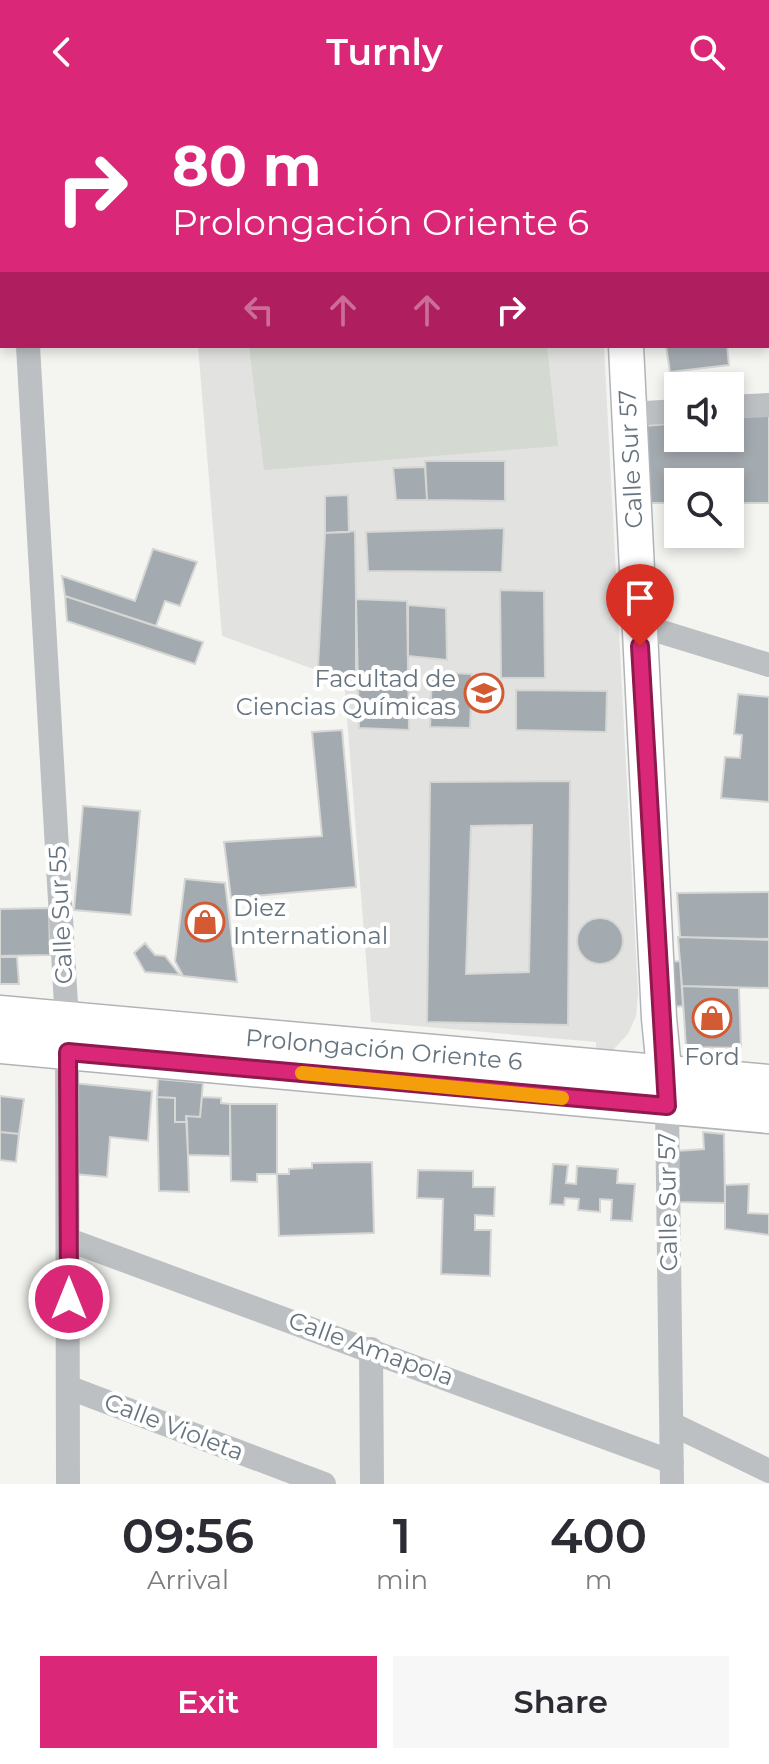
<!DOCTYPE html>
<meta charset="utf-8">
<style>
body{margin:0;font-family:Montserrat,sans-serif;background:#f7f7f7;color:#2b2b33;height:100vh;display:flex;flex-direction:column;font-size:30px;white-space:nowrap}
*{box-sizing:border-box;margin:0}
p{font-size:26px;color:#7c7c81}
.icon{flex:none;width:44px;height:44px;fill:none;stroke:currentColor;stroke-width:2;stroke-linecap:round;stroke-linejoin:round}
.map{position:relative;height:1380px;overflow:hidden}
.panel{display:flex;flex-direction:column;background:#fff;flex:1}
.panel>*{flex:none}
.top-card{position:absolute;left:0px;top:0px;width:770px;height:244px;box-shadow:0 4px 12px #0003;background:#db2777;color:#fff;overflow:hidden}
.controls{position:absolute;left:664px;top:268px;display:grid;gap:16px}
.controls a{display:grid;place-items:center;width:80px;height:80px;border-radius:0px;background:#fff;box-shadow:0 4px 12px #0003;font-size:40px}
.pin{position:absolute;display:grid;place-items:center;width:68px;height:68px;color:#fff;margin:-82px -34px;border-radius:50% 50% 50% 0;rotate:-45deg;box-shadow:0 0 8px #0007}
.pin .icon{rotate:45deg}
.me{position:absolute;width:88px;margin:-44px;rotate:0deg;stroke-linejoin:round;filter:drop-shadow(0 0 6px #0008)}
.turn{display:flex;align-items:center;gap:28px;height:168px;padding:0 40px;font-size:36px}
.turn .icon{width:104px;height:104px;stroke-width:2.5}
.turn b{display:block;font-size:56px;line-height:68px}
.lanes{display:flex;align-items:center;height:76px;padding:0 40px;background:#0003;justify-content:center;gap:40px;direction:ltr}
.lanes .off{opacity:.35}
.eta{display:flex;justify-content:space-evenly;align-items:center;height:136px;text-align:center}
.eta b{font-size:48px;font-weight:600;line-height:56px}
.primary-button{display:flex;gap:16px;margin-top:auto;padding:16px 40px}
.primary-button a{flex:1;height:92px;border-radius:0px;background:#db2777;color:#fff;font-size:32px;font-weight:600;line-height:92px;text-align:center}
.primary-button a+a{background:#f7f7f7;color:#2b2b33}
header{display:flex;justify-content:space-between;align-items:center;height:104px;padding:0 40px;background:#db2777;color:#fff;font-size:36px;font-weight:600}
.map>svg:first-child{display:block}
.built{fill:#e2e3e1}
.green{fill:#d4d9d1}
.building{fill:#a4abb0;stroke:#d6d6d4;stroke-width:2;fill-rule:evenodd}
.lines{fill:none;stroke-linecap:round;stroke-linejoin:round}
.secondary-casing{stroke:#b1b5b9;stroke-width:37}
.primary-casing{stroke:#b0b4b7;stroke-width:41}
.minor{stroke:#bcc0c3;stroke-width:24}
.secondary{stroke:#fff;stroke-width:34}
.primary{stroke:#fff;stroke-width:38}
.rail-casing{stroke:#9ea4a8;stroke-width:9}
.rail{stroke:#fff;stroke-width:6;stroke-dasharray:18;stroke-linecap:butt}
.route-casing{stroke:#8e194d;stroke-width:20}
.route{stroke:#db2777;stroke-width:14}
.slow{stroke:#f59e0b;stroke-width:14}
.labels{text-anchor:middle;stroke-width:8;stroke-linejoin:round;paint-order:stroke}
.street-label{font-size:24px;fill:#66747f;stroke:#fff}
.poi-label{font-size:24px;fill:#66747f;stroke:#fff;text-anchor:end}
</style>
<header><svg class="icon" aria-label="back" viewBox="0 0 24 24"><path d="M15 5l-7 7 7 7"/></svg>Turnly<svg class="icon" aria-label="search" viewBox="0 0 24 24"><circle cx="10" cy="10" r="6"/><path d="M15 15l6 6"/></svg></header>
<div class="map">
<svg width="769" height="1380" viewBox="0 0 769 1380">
<rect width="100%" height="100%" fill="#f4f4f1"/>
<path class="built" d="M198,242H604L638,889L636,912L628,930L610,949L596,948V938L371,918L344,576L222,532Z"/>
<path class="green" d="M249,242H547L558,342L264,366Z"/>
<path class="building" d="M666,242H727L729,261L670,268Z
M769,310V399H730V378H678V399H649L645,322L678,319V334H730V314Z
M425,357H505V397L427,396Z
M425,363L427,396H396L393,364Z
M348,391L349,428L325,429V392Z
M504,424L502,468L368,467L366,428Z
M355,427L356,495V577L318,562L325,429Z
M153,445L197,458L180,502L165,497L156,522L65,492L62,472L135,497Z
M500,486L544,487L545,574H501Z
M65,492L203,538L195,560L67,517Z
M356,495L407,497L409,626L359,624Z
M408,501L446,504L447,556L408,552Z
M432,568L472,570L470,624L430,623Z
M516,586L607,587L606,628L516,626Z
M738,590L769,593V698L721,694L725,653L740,654L742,631L734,630Z
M342,626L356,783L231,794L224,738L322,732L312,628Z
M570,677L568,921L427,918L430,678ZM532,721L529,868L466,870L471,722Z
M83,702L140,707L131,811L74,806Z
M185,775L225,779L237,878L183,872L175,857Z
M769,788V836L680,833L677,789Z
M49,804L50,851L0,852V805Z
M577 837a23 23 0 1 1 46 0a23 23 0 1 1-46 0Z
M678,833L769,835V884L682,882Z
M145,839L155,851L165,852L180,871L145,868L134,849Z
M0,853H17L19,880H0Z
M680,857L683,902L671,903L667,858Z
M682,882L739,884L741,944L686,943Z
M158,975L203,979L200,1013L186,1012L187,1018H175V994L157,993Z
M73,979L152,987L148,1037L110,1033L107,1073L74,1070Z
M0,992L24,995L19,1030L0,1028Z
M157,993L175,994V1018H187L189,1088L159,1087Z
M202,993L221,994V999L230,1000V1052L188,1051L186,1012L200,1013Z
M230,1000H277V1070H257V1078L231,1077Z
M0,1028L19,1030L16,1058L0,1056Z
M703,1028L724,1030L725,1099L676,1098V1047L704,1045Z
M372,1058L374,1129L279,1132L277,1070H289V1065L312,1064V1059Z
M553,1060L568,1061L566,1079L576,1080L577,1062L618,1065L617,1079L635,1080L632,1117L611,1116L612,1096L600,1095V1108L578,1106L579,1095L565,1094L564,1101L550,1100Z
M418,1066L473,1067V1083H495L494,1112L475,1111V1126H491L490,1172L441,1170L443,1095L417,1094Z
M749,1080L748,1109L769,1110V1131L725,1125V1081Z"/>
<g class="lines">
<defs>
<path id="secondary" d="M688,2V0
M626,242L659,914L667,996"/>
<path id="primary" d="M0,911L769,980
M0,940L769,1010"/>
</defs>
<use href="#secondary" class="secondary-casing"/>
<use href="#primary" class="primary-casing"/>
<path class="minor" d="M44,0V2
M373,0L374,2
M768,106H769
M0,138H2
M0,197L2,196
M28,242L67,918L68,1380
M730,303L769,301
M629,310L678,307
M639,521L769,561
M667,1002L672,1380
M69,1136L672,1358
M371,1245L372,1380
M70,1284L324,1380
M672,1320L769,1367"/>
<use href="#secondary" class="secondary"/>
<use href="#primary" class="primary"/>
<defs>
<path id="rail" d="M768,44H769
M768,62H769
M0,149H2
M0,162H2"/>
</defs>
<use href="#rail" class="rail-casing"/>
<use href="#rail" class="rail"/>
</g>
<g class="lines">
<defs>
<path id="route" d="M69,1195L68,948L667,1002L640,542"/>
</defs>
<use href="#route" class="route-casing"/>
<use href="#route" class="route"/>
<path class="slow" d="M302,969L562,994"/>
</g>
<defs>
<symbol id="university-ring" viewBox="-11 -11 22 22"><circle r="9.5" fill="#fff" stroke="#d35a33" stroke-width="1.5"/><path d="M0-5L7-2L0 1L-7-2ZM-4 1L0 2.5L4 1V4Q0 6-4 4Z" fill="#d35a33"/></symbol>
<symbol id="shop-ring" viewBox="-11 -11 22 22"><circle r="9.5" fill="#fff" stroke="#d35a33" stroke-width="1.5"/><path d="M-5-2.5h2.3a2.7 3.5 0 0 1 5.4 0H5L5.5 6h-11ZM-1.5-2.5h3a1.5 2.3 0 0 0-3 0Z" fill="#d35a33"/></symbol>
</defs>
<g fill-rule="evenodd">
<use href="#university-ring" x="462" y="567" width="44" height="44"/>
<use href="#shop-ring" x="183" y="796" width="44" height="44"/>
<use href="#shop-ring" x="690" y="892" width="44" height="44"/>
</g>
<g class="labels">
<g class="street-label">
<text transform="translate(631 355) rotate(-93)" y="8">Calle Sur 57</text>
<text transform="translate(61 811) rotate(-93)" y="8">Calle Sur 55</text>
<text transform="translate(384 946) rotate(5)" y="8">Prolongación Oriente 6</text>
<text transform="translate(668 1098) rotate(-91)" y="8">Calle Sur 57</text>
<text transform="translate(371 1245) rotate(20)" y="8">Calle Amapola</text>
<text transform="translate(174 1323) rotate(21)" y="8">Calle Violeta</text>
</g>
<g class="poi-label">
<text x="456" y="583">Facultad de<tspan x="456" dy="28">Ciencias Químicas</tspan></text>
<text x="233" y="812" text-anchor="start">Diez<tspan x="233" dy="28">International</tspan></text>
<text x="712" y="961" text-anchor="middle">Ford</text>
</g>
</g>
</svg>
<div class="controls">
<a><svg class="icon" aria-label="sound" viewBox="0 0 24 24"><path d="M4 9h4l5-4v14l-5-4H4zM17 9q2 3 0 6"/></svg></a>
<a><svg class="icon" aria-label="search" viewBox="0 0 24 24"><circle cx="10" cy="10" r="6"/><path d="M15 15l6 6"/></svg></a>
</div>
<div class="pin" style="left:640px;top:542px;background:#d93025"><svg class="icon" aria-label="arrive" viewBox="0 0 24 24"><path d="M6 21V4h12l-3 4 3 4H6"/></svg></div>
<svg class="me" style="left:69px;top:1195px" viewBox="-20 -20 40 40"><circle r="17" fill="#db2777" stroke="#fff" stroke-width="3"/><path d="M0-11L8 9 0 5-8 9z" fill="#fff"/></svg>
<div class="top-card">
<div class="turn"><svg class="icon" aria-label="right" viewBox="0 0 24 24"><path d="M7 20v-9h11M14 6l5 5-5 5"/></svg><div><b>80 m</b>Prolongación Oriente 6</div></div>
<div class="lanes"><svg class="icon off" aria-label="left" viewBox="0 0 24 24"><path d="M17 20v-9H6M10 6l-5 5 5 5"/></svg><svg class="icon off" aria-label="ahead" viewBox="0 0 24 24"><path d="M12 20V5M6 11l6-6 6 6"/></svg><svg class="icon off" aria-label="ahead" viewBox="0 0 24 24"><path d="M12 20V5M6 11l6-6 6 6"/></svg><svg class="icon" aria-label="right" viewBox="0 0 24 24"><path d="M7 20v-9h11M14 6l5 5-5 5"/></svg></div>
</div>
</div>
<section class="panel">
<div class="eta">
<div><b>09:56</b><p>Arrival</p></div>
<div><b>1</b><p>min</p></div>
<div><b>400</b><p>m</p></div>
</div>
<div class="primary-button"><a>Exit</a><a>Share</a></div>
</section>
